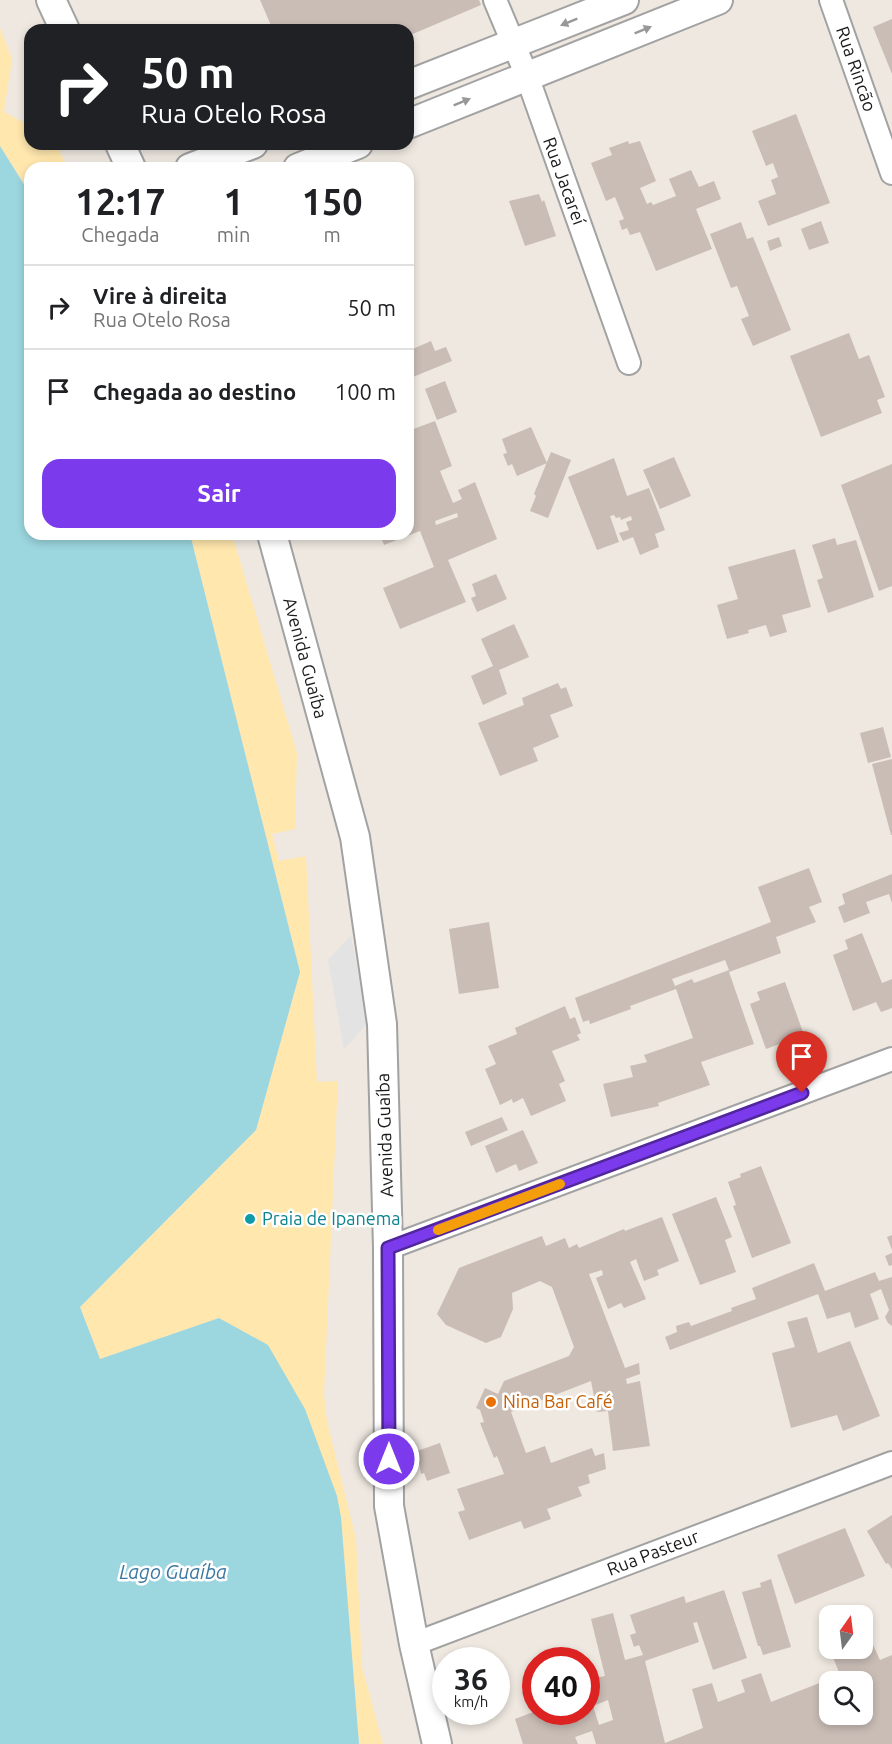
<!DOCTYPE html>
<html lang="pt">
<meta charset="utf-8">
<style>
body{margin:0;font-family:Ubuntu,sans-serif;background:#f2f2f2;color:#202124;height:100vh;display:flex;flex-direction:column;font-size:22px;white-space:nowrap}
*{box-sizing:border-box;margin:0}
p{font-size:20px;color:#757577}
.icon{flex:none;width:33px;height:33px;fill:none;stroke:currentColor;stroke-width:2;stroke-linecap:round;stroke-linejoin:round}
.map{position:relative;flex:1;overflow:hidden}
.side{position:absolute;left:24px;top:162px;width:390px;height:378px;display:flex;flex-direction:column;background:#fff;border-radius:18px;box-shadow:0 3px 9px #0003}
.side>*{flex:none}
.banner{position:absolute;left:24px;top:24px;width:390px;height:126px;border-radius:18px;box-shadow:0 3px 9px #0003;background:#202124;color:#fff;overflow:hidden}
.needle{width:39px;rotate:14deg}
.controls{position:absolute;left:819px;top:1605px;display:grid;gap:12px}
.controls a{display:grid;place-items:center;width:54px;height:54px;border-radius:12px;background:#fff;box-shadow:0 3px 9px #0003;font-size:30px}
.speed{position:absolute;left:432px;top:1647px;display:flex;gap:12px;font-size:30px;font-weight:700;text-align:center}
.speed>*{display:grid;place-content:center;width:78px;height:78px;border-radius:50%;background:#fff;box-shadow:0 3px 9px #0003;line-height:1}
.speed small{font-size:15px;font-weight:400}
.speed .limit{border:9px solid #d22;background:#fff;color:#111}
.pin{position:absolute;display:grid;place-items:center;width:51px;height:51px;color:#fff;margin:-62px -26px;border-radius:50% 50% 50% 0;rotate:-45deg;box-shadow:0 0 6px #0007}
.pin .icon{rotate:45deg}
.me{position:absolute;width:66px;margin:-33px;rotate:0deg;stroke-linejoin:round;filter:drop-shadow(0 0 4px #0008)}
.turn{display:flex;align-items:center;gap:21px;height:126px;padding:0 18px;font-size:27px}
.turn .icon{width:78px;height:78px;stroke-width:2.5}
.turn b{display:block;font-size:42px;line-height:51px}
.eta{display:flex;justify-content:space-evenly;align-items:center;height:102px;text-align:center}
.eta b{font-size:36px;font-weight:600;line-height:42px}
.action{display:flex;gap:12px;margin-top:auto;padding:12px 18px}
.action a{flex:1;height:69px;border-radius:18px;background:#7c3aed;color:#fff;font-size:24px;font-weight:600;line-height:69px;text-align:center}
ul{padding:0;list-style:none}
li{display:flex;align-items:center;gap:18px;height:84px;padding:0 18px;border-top:2px solid #e0e0e0}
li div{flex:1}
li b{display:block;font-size:22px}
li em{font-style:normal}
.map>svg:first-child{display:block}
.sand{fill:#ffe7ad}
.parking{fill:#e3e3e3}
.water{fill:#9cd7df}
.building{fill:#cabdb6;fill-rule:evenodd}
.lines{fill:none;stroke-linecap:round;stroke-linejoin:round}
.minor-casing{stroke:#a2a2a2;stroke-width:26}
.tertiary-casing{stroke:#a2a2a2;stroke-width:32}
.minor{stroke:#fff;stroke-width:22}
.tertiary{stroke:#fff;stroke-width:28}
.oneway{fill:#989898}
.route-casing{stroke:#51269a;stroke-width:15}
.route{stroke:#7c3aed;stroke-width:10}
.slow{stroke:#f59e0b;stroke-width:10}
.culture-dot{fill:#0f9aa8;stroke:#fff;stroke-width:2}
.food-dot{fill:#e8710a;stroke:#fff;stroke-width:2}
.labels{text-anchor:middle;stroke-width:5;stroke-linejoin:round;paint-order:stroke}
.street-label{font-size:18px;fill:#1b1b1b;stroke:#fff}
.culture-label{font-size:18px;fill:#0d838f;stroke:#fff;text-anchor:start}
.food-label{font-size:18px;fill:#c56008;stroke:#fff;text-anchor:start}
.water-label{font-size:20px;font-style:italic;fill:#3d78a1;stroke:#fff}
</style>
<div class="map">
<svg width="892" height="1744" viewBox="0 0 892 1744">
<rect width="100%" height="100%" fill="#eee8e0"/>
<path class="sand" d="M0,28L12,59L4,112L30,126V144H56L68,168H30V194L0,146Z
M190,534H232L297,753L295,829L272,834L279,861L306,856L317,1082L338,1081L324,1395L327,1421L356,1539L362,1667L383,1744H359L341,1517L219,1318L100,1359L80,1307L256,1130L300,972Z"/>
<path class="parking" d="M351,935L367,1024L344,1049L328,960Z"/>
<path class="water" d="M0,146L30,194V534H190L300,972L256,1130L80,1307L100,1359L219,1318L268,1345L305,1409L337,1496L341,1517L359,1744H0Z"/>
<path class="building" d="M260,0H479L481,5L408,36V30H273Z
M892,19V74L873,27Z
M796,114L830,203L768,226L758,201L776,194L771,180L778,177L773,163L766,166L752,131Z
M628,141L629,144L640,141L656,181L640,188L647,204L651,202L653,205L676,196L669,179L691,170L699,187L714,181L721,199L696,209L712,249L656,271L640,232L630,235L627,228L622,230L619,221L624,219L615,197L606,201L591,163L612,155L609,148Z
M539,194L542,202L544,200L556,236L525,246L509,201Z
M821,221L829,243L809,250L801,229Z
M741,222L747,239L753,237L791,330L753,346L741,319L749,316L737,286L731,288L710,234Z
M779,237L782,246L770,251L767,241Z
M849,333L859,359L869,355L885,397L877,400L882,413L821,437L790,356Z
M431,341L435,351L446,347L452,361L408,379V351Z
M445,381L457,412L437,420L425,389Z
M435,421L452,466L440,471L453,503L462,499L458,490L475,482L497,539L448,560L466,602L400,629L383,588L434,567L420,531L384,545L380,534H408V431ZM457,513L458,517L436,525L435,521Z
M531,427L547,463L517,476L512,464L508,466L503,454L507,453L502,439Z
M551,452L571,460L548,518L530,511L536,496L534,494Z
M674,457L691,496L660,509L643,470Z
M614,458L627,496L649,488L665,530L655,534L659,547L640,555L633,537L623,541L619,533L629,530L626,522L632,520L631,516L621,520L620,517L616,518L614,515L610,516L619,542L597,550L568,477Z
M892,464V586L879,591L841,485Z
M835,538L837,545L856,540L874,597L828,613L817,580L823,578L812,545Z
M795,549L811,607L782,615L787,632L770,637L766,625L748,630L749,633L727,639L717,605L738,599L728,567Z
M496,574L507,599L477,612L471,598L476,596L472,584Z
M514,624L529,657L499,670L507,694L483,705L471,676L493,666L481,639Z
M558,683L561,689L566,687L573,706L550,715L559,737L533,748L538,761L500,776L478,723L524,705L522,698Z
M883,727L891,757L868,763L860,733Z
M892,759V835H891L872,764Z
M809,868L822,902L809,907L816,922L776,937L781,953L729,972L754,1044L701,1062L710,1085L658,1103L659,1106L611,1117L603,1084L633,1077L630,1066L647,1062L644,1055L693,1038L676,989L630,1006L631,1009L590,1024L589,1020L583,1022L575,998L771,922L758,887ZM725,960L729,970L694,983L692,979L675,986L672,979Z
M892,874V903L889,894L866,902L870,913L844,923L838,907L845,904L842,894Z
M489,922L499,988L459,994L449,929Z
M862,933L882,983L892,979V1008L881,1012L876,1002L853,1011L833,955L848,949L845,940Z
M785,982L804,1035L766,1049L750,1004L760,1000L757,992Z
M565,1006L570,1019L575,1017L581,1033L577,1035L580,1040L552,1051L565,1081L559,1084L566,1101L531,1116L523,1098L513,1103L512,1099L500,1105L485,1069L496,1064L488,1046L517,1034L515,1028Z
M502,1117L508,1130L471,1146L465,1132Z
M523,1130L538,1163L519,1171L516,1164L496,1173L485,1146Z
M761,1166L791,1243L752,1258L733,1206L736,1205L728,1182L741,1177L740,1174Z
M716,1197L732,1237L725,1240L736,1272L700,1285L672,1214Z
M662,1217L679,1261L657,1270L659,1275L644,1281L636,1259L630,1262L646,1299L624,1308L621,1303L608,1309L596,1278L603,1275L602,1270L589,1274L625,1368L639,1363L640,1374L626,1379L627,1384L640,1381L650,1446L613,1451L608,1411L597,1412L591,1381L511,1412L526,1453L545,1446L551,1463L592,1448L595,1456L604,1453L606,1469L588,1475L590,1483L578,1487L582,1496L547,1509L551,1519L524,1529L521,1521L469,1540L458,1512L465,1510L457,1489L504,1474L497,1456L494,1458L480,1423L484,1422L480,1410L476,1408L485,1388L498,1394L504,1381L569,1356L574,1347L552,1287L540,1281L512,1293L513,1309L501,1337L486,1343L446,1325L437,1314L459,1268L542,1236L546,1246L565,1238L569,1248L577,1244L579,1248L624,1229L625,1231Z
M892,1235V1250L887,1237Z
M892,1253V1265L889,1266L885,1256Z
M814,1263L825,1291L875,1272L879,1281L892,1277V1326L888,1323L885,1317L889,1310L881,1289L870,1294L879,1319L855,1328L850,1312L827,1319L818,1294L670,1350L665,1337L677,1332L676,1326L689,1322L691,1326L732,1311L731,1308L756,1299L752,1288Z
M807,1317L818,1353L850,1341L880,1416L843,1431L837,1415L791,1428L772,1353L795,1347L787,1322Z
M440,1443L450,1473L427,1481L424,1473L421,1474L417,1451Z
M892,1515V1569L888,1563L886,1564L867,1531Z
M845,1528L865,1576L795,1604L777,1555Z
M771,1579L791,1647L763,1655L760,1646H758L742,1592L761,1587L760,1583Z
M724,1590L747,1658L713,1670L697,1622L693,1623L699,1642L645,1661L665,1743L703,1728L692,1689L712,1683L718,1702L745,1692L741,1680L761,1673L771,1702L840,1675L831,1652L841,1648H862V1641L870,1638L880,1660L892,1655V1744H596L592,1731L575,1737L578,1744H523L515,1719L536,1711L586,1712V1708L590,1707L586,1692V1680L605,1676L591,1619L613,1613L625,1660L643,1655L639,1645L634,1647L630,1635L636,1633L630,1615L684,1596L686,1603ZM830,1682H862V1714H830ZM608,1700L613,1720L599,1725L593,1706Z
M573,1649L577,1660H540Z"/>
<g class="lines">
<defs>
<path id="minor" d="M495,0L527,76L629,363
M831,0L892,173
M388,1248L892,1059
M414,1644L892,1463"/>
<path id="tertiary" d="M51,0L65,30
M408,85L624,0
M408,124L718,0
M120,144L131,168
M190,168L253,144
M298,168L358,144
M272,534L355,837L382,1024L388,1248L389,1506L414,1644L437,1744"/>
</defs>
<use href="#minor" class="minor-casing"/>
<use href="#tertiary" class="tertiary-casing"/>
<use href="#minor" class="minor"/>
<use href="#tertiary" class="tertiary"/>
</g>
<defs><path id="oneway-solid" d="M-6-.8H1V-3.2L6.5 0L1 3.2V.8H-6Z" transform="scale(1.5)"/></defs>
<g class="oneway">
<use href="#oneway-solid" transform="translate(569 22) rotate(158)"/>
<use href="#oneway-solid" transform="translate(643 30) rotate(-22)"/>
<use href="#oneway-solid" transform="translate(462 102) rotate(-22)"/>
</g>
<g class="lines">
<defs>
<path id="route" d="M389,1459L388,1248L802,1093"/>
</defs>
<use href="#route" class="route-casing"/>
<use href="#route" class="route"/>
<path class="slow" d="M438,1230L560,1184"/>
</g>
<circle class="culture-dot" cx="250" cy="1219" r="6"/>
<circle class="food-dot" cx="491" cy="1402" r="6"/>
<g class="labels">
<g class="street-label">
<text transform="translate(856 69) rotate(71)" y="6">Rua Rincão</text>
<text transform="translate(564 181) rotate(70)" y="6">Rua Jacareí</text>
<text transform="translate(305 658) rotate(75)" y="6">Avenida Guaíba</text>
<text transform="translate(385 1135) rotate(-92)" y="6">Avenida Guaíba</text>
<text transform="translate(653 1553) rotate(-21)" y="6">Rua Pasteur</text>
</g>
<g class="culture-label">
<text x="262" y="1225">Praia de Ipanema</text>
</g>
<g class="food-label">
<text x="503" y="1408">Nina Bar Café</text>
</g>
<g class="water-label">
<text x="173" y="1579">Lago Guaíba</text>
</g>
</g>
</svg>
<div class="controls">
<a><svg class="needle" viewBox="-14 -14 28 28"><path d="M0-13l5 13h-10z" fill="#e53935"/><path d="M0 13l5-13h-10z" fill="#757577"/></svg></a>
<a><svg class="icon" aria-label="search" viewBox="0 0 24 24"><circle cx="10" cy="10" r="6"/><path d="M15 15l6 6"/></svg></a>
</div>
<div class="speed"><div>36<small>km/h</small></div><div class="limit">40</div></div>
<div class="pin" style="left:802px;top:1093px;background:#d93025"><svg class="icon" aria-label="arrive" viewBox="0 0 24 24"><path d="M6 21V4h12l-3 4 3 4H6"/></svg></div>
<svg class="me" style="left:389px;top:1459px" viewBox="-20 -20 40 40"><circle r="17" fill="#7c3aed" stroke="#fff" stroke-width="3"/><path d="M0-11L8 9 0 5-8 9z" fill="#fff"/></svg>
<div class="banner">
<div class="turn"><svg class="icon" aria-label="right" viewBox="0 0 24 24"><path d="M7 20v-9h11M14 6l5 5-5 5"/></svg><div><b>50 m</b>Rua Otelo Rosa</div></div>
</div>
<section class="side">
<div class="eta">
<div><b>12:17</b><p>Chegada</p></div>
<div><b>1</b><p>min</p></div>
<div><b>150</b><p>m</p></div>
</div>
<ul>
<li><svg class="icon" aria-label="right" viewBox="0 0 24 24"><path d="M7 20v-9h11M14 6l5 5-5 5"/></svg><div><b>Vire à direita</b><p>Rua Otelo Rosa</p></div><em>50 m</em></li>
<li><svg class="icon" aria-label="arrive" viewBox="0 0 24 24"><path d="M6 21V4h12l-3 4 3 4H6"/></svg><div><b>Chegada ao destino</b></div><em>100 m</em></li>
</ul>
<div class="action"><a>Sair</a></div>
</section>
</div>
